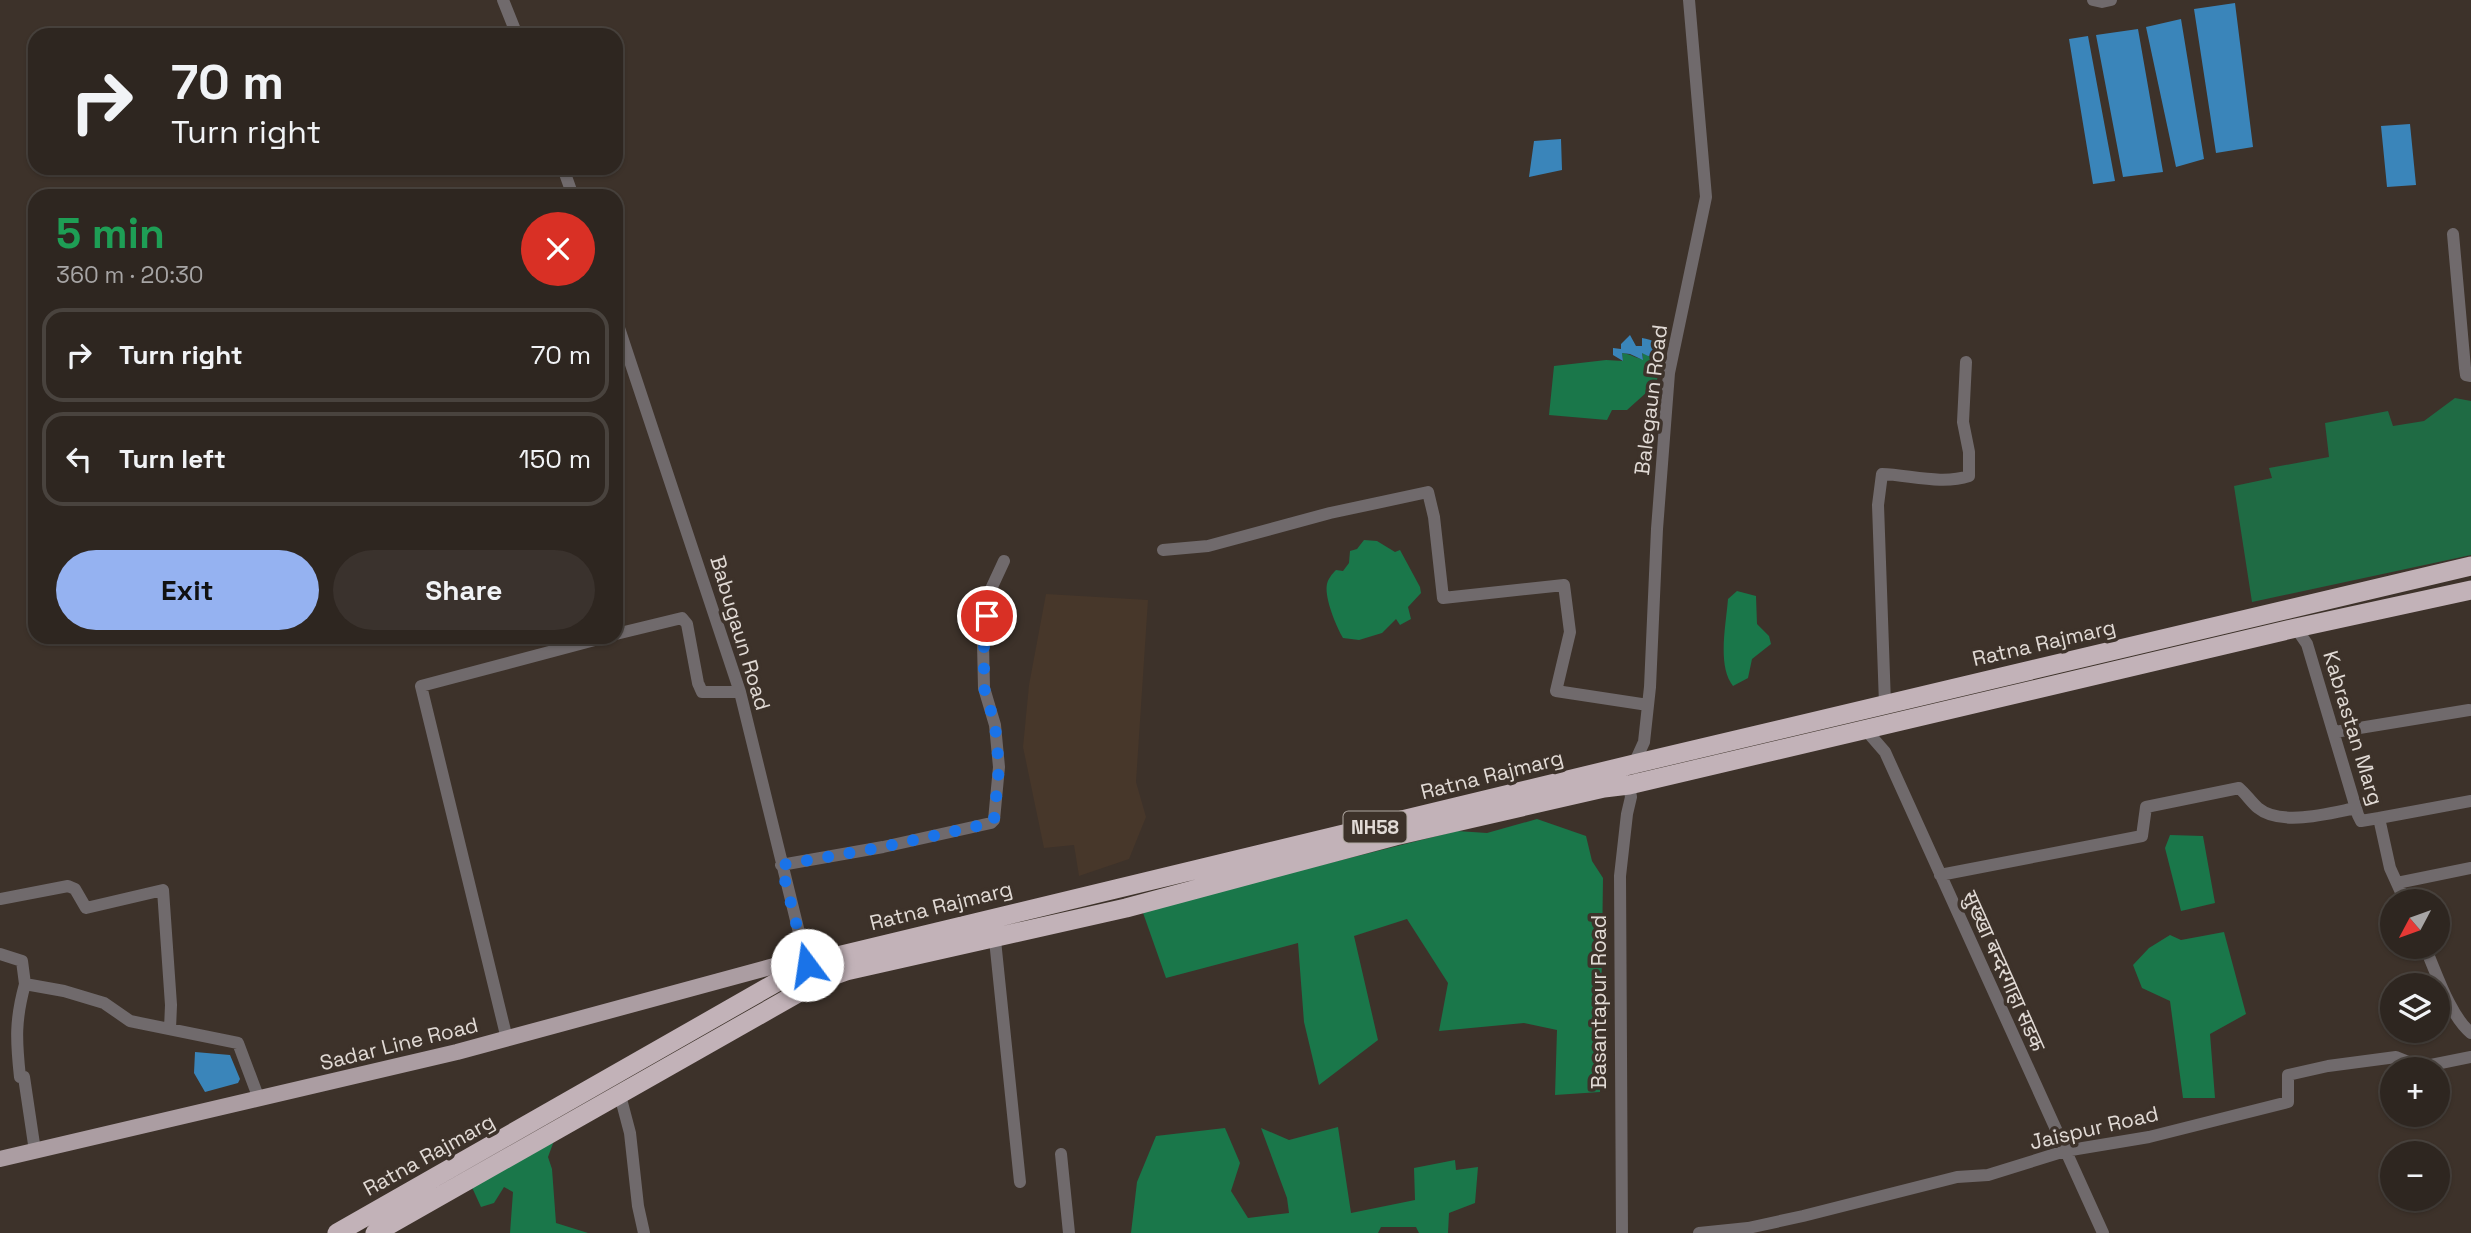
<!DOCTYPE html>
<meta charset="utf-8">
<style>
body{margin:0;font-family:"Space Grotesk","Noto Sans Devanagari",sans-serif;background:#3a322d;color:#f1f3f6;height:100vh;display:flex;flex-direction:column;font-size:26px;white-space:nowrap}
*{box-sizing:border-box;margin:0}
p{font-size:23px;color:#a7a5a5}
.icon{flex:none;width:38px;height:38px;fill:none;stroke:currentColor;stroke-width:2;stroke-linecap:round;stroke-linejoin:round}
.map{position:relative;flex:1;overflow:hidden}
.sheet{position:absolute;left:28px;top:189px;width:595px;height:455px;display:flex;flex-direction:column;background:#2e2620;border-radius:21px;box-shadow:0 2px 5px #0004,0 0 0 2px #49433e}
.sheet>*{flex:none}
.top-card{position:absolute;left:28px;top:28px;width:595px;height:147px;border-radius:21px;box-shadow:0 2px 5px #0004,0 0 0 2px #49433e;background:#2e2620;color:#f1f3f6;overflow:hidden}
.needle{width:46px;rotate:229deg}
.fabs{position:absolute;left:2380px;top:889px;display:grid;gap:14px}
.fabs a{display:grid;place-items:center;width:70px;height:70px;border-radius:50%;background:#2e2620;box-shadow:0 2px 5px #0004,0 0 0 2px #49433e;font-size:35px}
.pin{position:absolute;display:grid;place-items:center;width:60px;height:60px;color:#fff;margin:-30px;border:4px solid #fff;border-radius:50%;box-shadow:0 2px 7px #0007}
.me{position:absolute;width:77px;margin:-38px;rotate:346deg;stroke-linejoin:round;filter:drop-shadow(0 0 5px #0008)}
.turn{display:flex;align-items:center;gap:24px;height:147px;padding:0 28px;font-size:32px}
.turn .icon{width:91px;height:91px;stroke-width:2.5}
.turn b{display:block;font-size:49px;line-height:60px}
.round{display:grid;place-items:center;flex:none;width:74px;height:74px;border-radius:37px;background:#3a322d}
.head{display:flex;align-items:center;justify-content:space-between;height:119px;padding:0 28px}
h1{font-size:42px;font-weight:700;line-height:52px;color:#1e9e55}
.button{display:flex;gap:14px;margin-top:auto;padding:14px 28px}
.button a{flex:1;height:80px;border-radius:42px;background:#95b2f1;color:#111;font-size:28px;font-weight:700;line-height:80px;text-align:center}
.button a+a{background:#3a322d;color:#f1f3f6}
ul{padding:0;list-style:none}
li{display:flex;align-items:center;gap:21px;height:94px;margin:0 14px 10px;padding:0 14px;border:4px solid #49433e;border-radius:21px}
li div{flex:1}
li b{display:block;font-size:26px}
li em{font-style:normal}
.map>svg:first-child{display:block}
.built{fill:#47372a}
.green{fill:#1f6b44}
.forest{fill:#1a774a}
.water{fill:#3a85ba}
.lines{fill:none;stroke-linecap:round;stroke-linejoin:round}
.minor{stroke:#706a6c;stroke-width:12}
.major{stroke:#ab9da2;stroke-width:16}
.highway{stroke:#c2b2b8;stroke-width:19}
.route{stroke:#1a73e8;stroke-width:12;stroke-dasharray:0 21.6}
.labels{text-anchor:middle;stroke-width:7;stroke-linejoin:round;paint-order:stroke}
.shield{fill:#3d322a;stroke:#b0a8a2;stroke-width:2}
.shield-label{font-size:19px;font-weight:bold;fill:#e1dad5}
.street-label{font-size:21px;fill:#e1dad5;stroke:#3d322a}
</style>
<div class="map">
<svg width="2471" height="1233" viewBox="0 0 2471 1233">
<rect width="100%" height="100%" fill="#3d322a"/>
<path class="built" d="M1046,594L1148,600L1136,782L1146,817L1129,859L1079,876L1074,845L1044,848L1023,747L1029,685Z"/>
<path class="green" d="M2455,398L2471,401V555L2252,602L2234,486L2272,478L2269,468L2329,457L2325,423L2388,411L2393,426L2424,421Z"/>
<path class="forest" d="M1642,352L1648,356L1663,355L1656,384L1627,410H1612L1607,420L1549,415L1554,366L1606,360L1623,361L1622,353C1631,354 1634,358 1643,359Z
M1364,540L1377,541L1395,552L1400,550L1420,587L1421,593L1408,607L1411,619L1400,625L1396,619L1382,633L1359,640L1343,638C1336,626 1324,597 1327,584C1328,579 1332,574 1336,570L1343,571L1349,563L1350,551L1357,549Z
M1737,591L1756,596L1757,624L1769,636L1771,644L1752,659L1748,678L1733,686C1717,666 1726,625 1728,599Z
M1537,819L1586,836L1592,861L1603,878L1600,1092L1555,1095L1557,1030L1524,1023L1439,1031L1448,983L1407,919L1354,936L1378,1040L1319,1085L1304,1022L1298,943L1166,978L1142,910L1457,831L1487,833Z
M2170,835L2203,836L2215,903L2181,911L2165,848Z
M2224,932L2246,1014L2210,1034L2215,1098H2183L2170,1001L2142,988L2133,965L2149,948L2170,935L2181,940Z
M1338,1127L1351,1213L1415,1200L1414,1168L1455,1160L1456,1170L1478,1167L1475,1203L1449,1213L1448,1233H1419L1416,1227H1381L1378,1233H1131L1137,1182L1156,1136L1225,1128L1240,1163L1231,1191L1248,1218L1289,1213L1287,1198L1261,1128L1289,1140Z
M555,1138L548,1157L552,1169L556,1223L588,1233H510L513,1192L504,1187L494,1203L481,1207L470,1183Z"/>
<path class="water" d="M2235,3L2253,147L2216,153L2194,9Z
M2181,19L2204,159L2176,167L2146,27Z
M2138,29L2163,172L2123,177L2096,35Z
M2088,36L2115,181L2093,184L2069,39Z
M2410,124L2416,185L2387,187L2381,126Z
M1561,139L1562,170L1529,177L1534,141Z
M1630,335L1636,346H1642V338C1652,340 1663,343 1665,352L1663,355L1648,356L1642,353L1643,360L1630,354L1622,353L1623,361L1613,355V348L1621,349V344Z
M195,1052L230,1055L240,1079L238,1083L205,1092L194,1073Z"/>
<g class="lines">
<path class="minor" d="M503,0L517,35
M2093,0L2102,2L2111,0
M563,168L573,196
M2453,234L2465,368L2466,375L2471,376
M616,319L740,692L807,965
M1163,550L1208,546L1330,513L1428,492L1434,517L1443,598L1564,585L1570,632L1556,691L1648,705
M2296,628L2307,644L2358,815L2361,821L2379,818L2390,868L2405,901
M616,634L682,618L687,624L698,683L702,692H740
M1885,704L1878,505L1882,474C1910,475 1942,485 1969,476V452L1963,422L1966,362
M1865,729L1885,752L2103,1233
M2335,732L2469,710
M1634,764L1644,742L1650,687L1657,529L1669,373L1706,197L1689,0
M2379,818L2471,801
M781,865L883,847L991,823L994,820L999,767L995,725L984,688L983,643L991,589L1004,561
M1940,875L2142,836L2146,807L2239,788C2246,794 2251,802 2258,808C2281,827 2330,813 2356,808
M2397,883L2471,868
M0,899L68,886L75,889L86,908L163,890L171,1005L170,1029
M987,941L995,940L1020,1182
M2425,947C2436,972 2450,1016 2471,1033
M0,954L22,961L25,984
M507,1039L421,686L606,637
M614,1099H621L630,1133L638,1206L644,1233
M35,1151L24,1077H20C16,1040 15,1020 25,984L64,991L104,1003L130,1021L238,1043L259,1099
M1061,1154L1069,1233
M1622,1233L1620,876L1627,814L1631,797L1629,785
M1699,1233L1748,1228L1803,1216L1957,1177L1988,1175L2065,1151L2149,1137L2288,1102V1075L2328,1066L2396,1057L2421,1067L2471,1057"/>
<path class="major" d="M0,1159L457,1052L774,966L807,965"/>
<path class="highway" d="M337,1233L807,965L825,959L1634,764L2471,566
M375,1233L821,980L846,971L1126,908L1395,836L1604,788L1629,785L2296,628L2471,590"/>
</g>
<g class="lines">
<path class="route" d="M807,965L781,865L883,847L991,823L994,820L999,767L995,725L984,688V643L987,616"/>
</g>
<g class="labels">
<rect class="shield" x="1343.5" y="811.5" width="63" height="31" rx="5"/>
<g class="shield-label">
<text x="1375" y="834">NH58</text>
</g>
<g class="street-label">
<text transform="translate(1651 400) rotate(-83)" y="7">Balegaun Road</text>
<text transform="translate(740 633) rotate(73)" y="7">Babugaun Road</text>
<text transform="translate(2044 643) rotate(-13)" y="7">Ratna Rajmarg</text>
<text transform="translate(2353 728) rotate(73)" y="7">Kabrastan Marg</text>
<text transform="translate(1492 775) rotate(-14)" y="7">Ratna Rajmarg</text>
<text transform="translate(941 906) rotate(-14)" y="7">Ratna Rajmarg</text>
<text transform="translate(2004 971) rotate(66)" y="7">सुख्खा बन्दरगाहा सडक</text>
<text transform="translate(1599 1002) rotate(-90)" y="7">Basantapur Road</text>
<text transform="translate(399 1044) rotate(-14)" y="7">Sadar Line Road</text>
<text transform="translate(2094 1128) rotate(-13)" y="7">Jaispur Road</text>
<text transform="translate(429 1155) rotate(-29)" y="7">Ratna Rajmarg</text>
</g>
</g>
</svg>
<div class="fabs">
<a><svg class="needle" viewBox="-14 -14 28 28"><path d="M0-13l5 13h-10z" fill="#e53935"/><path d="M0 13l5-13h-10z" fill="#a7a5a5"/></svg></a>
<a><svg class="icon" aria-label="layers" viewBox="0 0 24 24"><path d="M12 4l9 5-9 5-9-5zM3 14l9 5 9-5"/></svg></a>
<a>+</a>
<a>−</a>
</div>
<div class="pin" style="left:987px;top:616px;background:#d93025"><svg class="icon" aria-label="arrive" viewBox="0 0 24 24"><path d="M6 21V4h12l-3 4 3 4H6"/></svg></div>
<svg class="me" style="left:807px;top:965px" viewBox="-20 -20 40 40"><circle r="19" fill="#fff"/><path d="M0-13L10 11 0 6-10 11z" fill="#1a73e8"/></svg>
<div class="top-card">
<div class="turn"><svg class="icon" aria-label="right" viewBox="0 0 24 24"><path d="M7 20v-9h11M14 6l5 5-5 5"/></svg><div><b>70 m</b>Turn right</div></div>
</div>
<section class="sheet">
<div class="head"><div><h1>5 min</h1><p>360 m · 20:30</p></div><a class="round" style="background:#d93025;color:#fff"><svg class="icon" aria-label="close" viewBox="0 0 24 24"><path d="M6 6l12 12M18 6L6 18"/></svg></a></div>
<ul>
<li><svg class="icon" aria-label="right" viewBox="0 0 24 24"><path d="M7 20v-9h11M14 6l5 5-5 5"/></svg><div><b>Turn right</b></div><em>70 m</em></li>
<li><svg class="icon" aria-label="left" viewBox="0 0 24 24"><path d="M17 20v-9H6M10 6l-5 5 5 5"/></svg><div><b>Turn left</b></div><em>150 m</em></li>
</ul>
<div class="button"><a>Exit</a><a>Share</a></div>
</section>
</div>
